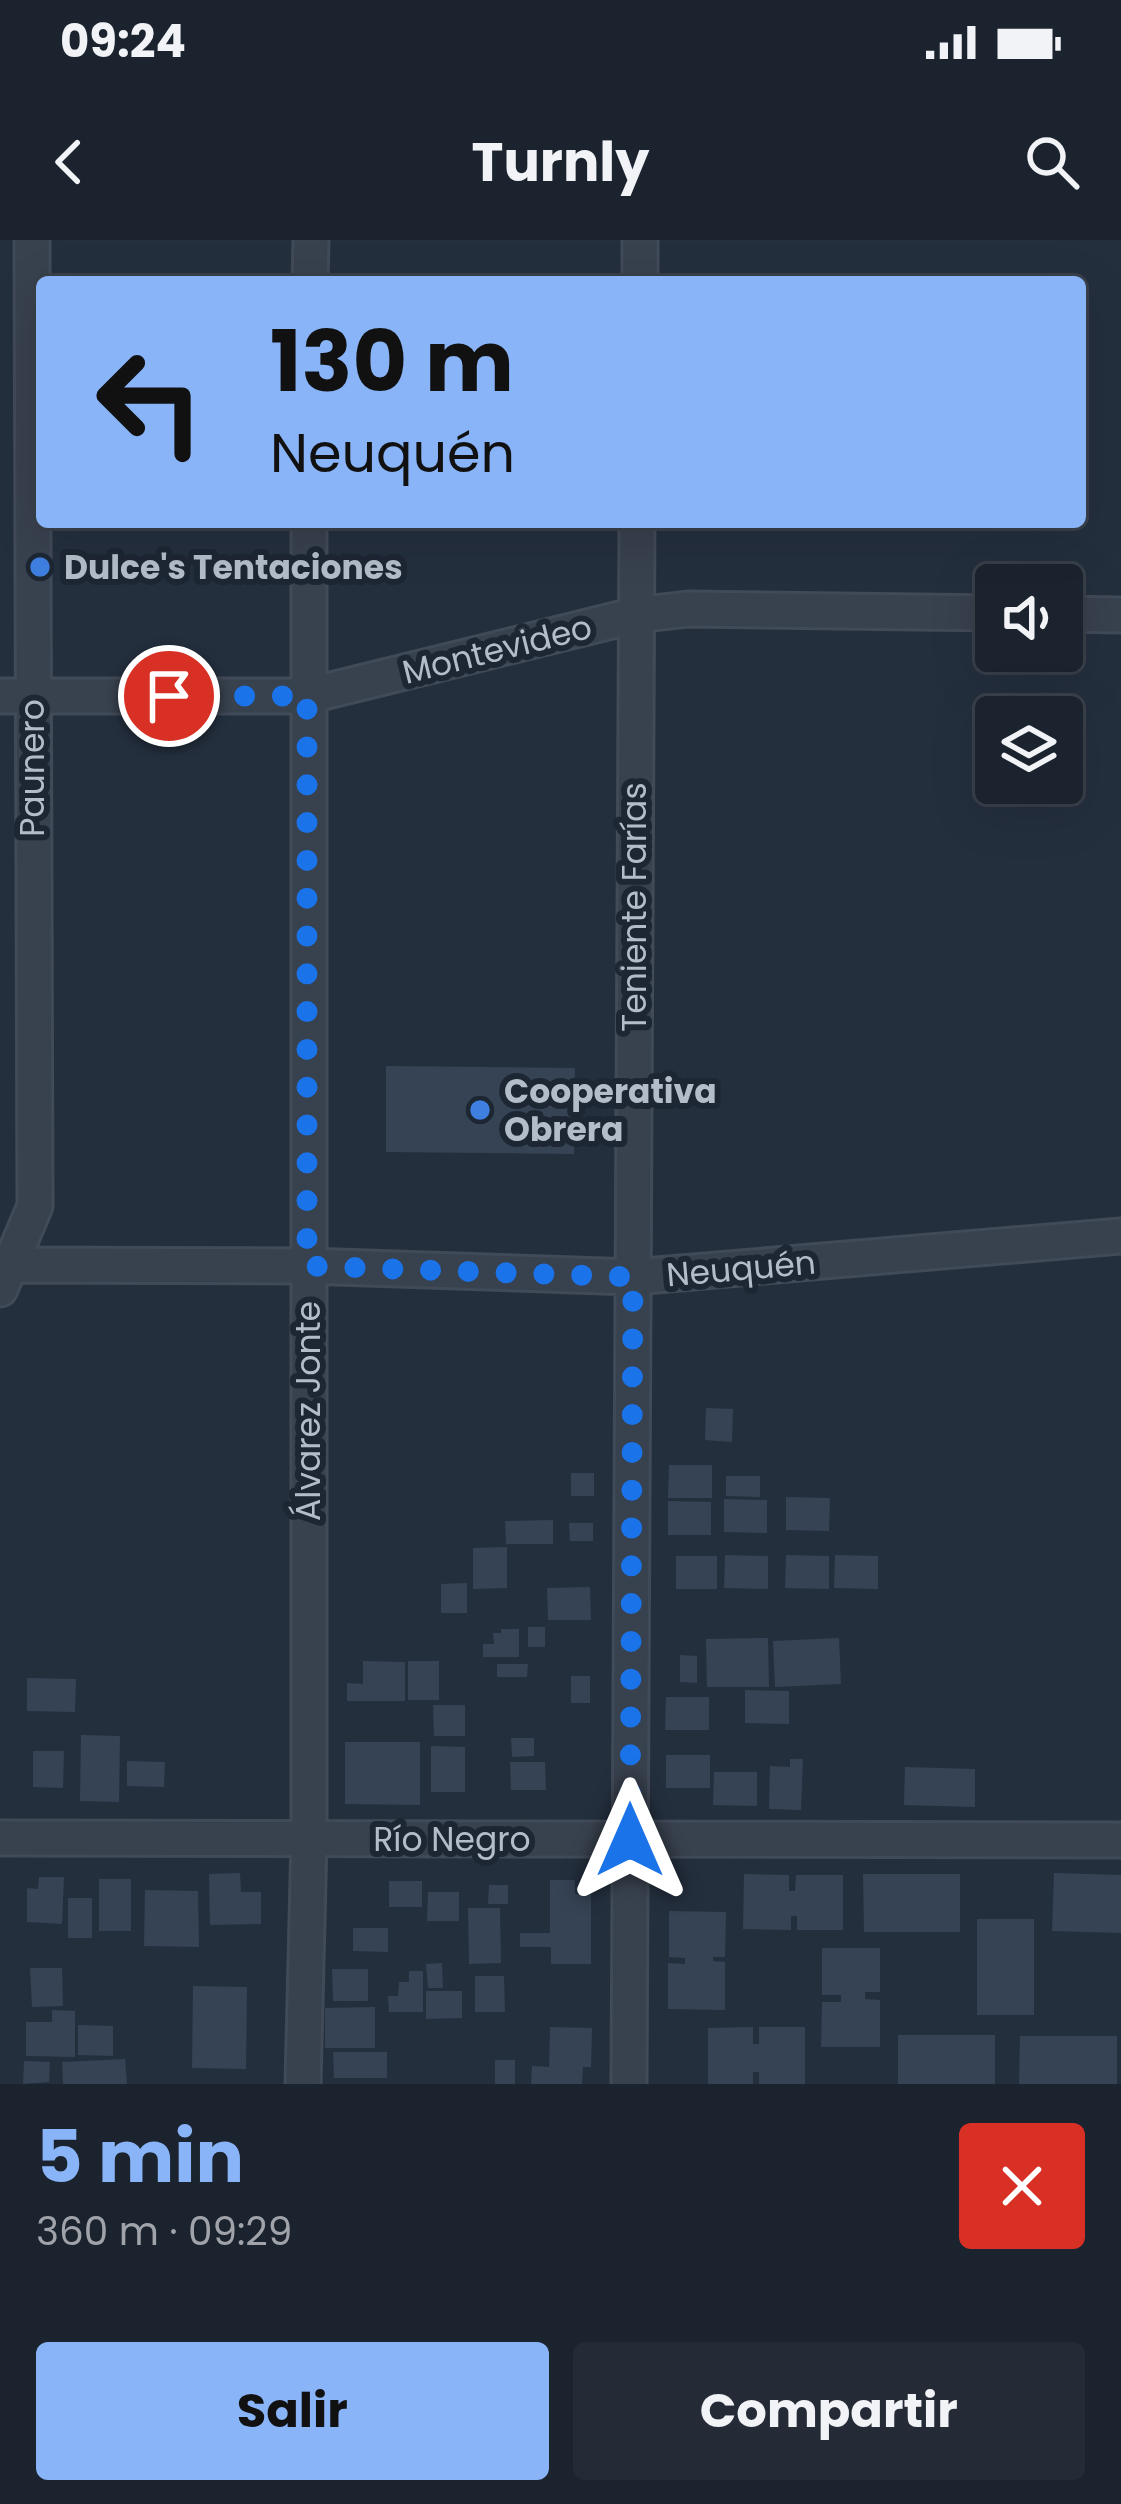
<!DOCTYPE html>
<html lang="es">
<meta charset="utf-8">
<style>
body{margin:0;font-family:Poppins,sans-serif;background:#242b36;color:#f1f3f6;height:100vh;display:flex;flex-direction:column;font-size:45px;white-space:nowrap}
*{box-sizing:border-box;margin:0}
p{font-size:39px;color:#a0a4aa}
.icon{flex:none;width:66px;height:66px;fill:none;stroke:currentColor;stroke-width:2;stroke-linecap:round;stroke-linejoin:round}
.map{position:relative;height:1844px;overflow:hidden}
.side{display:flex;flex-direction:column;background:#1b232e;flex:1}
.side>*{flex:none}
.top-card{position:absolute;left:36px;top:36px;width:1050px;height:252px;border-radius:12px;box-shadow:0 12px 48px #0002,0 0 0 3px #39404a;background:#8ab4f8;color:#111;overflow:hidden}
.fabs{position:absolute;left:975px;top:324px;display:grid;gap:24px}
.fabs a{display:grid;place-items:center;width:108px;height:108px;border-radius:12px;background:#1b232e;box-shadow:0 12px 48px #0002,0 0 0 3px #39404a;font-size:60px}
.pin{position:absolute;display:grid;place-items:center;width:102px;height:102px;color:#fff;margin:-51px;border:6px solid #fff;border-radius:50%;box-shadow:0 3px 12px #0007}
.me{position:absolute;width:132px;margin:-66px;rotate:0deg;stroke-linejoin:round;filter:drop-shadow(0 0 9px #0008)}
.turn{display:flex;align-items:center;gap:42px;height:252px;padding:0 36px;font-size:54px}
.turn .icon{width:156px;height:156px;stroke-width:2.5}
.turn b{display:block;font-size:84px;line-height:102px}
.round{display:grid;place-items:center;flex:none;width:126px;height:126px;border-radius:12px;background:#242b36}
.overview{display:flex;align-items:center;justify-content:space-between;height:204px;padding:0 36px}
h1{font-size:72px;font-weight:700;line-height:90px;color:#8ab4f8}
.button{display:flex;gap:24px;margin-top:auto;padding:24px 36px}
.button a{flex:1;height:138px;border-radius:12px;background:#8ab4f8;color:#111;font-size:48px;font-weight:700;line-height:138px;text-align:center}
.button a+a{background:#242b36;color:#f1f3f6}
.status{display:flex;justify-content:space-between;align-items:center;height:84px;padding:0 60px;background:#1b232e;direction:ltr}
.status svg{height:33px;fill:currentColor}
header{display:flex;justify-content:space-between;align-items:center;height:156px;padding:0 36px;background:#1b232e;font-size:54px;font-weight:700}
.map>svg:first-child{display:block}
.building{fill:#364354}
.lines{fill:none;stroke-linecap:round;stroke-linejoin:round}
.street-casing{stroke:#414a57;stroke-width:39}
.street{stroke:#38414e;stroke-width:33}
.route{stroke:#1a73e8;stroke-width:21;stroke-dasharray:0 37.8}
.shop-dot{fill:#3f7fe0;stroke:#1d2633;stroke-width:4.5}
.labels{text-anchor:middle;stroke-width:12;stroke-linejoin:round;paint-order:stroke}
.poi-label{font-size:33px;font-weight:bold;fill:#b4bcc9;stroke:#1d2633;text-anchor:start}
.street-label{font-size:33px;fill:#b4bcc9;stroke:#1d2633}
</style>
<div class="status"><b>09:24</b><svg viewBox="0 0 49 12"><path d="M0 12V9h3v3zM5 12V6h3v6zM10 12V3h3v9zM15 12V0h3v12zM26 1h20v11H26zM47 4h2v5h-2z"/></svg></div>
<header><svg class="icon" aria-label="back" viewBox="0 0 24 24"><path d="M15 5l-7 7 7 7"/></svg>Turnly<svg class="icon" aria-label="search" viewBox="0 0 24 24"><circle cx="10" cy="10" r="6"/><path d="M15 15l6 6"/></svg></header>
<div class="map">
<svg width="1121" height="1844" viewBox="0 0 1121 1844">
<rect width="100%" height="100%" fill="#242f3e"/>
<path class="building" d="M386,826L575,828L574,914L386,912Z
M706,1168L733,1169L732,1202L705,1200Z
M669,1225H712V1258H668Z
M571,1233H594V1256H571Z
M726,1236H760V1257L726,1256Z
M786,1257L830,1258L829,1291L786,1290Z
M724,1259L767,1260V1293L724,1292Z
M668,1261L711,1262V1295H668Z
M553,1280V1304H506L505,1281Z
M569,1283H593V1301H570Z
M507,1307V1348L473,1349V1308Z
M725,1315L768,1316V1349L724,1348Z
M786,1315L829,1316V1349L785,1348Z
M835,1315L878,1316V1349L834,1348Z
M676,1316H717V1349H676Z
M467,1343V1373H441V1344Z
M590,1347L591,1380H548L547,1348Z
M528,1387H545V1407H528Z
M501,1389H519V1417H483V1404H494L493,1393H501Z
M768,1398L769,1447H707L706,1399Z
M839,1398L841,1444L775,1447L773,1401Z
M680,1415L697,1416V1443L680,1442Z
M363,1421L405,1422V1461H347V1443L363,1444Z
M408,1421H439V1460H408Z
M497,1424H528L527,1437H497Z
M571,1436H590V1463H571Z
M27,1438L76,1439L75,1472L27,1471Z
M745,1450L789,1451V1484L745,1483Z
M666,1457H709V1490H665Z
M433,1465H465V1496H434Z
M81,1495L120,1496L119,1562L80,1561Z
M511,1498H534V1516L512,1517Z
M345,1502H420V1565L345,1564Z
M431,1506L465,1507V1552H431Z
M33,1511H64L63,1548L33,1547Z
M666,1515H710V1548H666Z
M790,1519H803L801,1570L769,1569L770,1526L790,1527Z
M127,1521L165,1522L164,1547L127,1546Z
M510,1522H545L546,1550H511Z
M905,1527L975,1529V1567L904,1565Z
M714,1532H757V1566L713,1565Z
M240,1633L241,1652H261V1684L210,1685L209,1634Z
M1054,1633L1121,1635V1693L1052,1691Z
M744,1634L789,1635V1651H795L796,1635H843V1690H797V1676H791V1690L743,1689Z
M863,1634H960V1692H864Z
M39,1637H64L62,1684L27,1682V1648L38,1649Z
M99,1639H131V1691H99Z
M550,1640H575V1654H591V1724H551V1707H520V1693H550Z
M389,1641H422V1667H389Z
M489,1645H508V1664H488Z
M145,1650L198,1651L199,1707L144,1706Z
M428,1652H459V1681H427Z
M68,1658H92V1698H68Z
M468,1668H500L501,1723L469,1724Z
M669,1671L726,1672L725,1717H713V1721L725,1722V1770L668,1769V1723L685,1724V1718L669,1717Z
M977,1679H1034V1775H977Z
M353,1688H388V1712L353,1711Z
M822,1708H880V1752H865V1759L880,1760V1807H821L822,1762H841V1755H822Z
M442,1723L443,1748H428L426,1724Z
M30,1728H62L63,1766L32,1767Z
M332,1729H368V1761H333Z
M409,1731H423V1772H389L388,1756H398L399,1742H409Z
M475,1736H504L505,1772H475Z
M193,1746L247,1747L246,1829L192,1828Z
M426,1751H462V1778L426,1779Z
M375,1767V1808H325V1768Z
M52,1770L75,1771V1817L26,1816V1782H52Z
M78,1785L113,1786V1816L78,1815Z
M550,1787L592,1788L591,1827H583L582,1844H531L532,1826L549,1827Z
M753,1787V1804H759V1787H805V1844H759V1832H753V1844H708V1788Z
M898,1795H995V1844H898Z
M1020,1796H1117V1844H1019Z
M333,1812H387V1838H334Z
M125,1819L127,1844H63L62,1822Z
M495,1820H515V1844H495Z
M24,1821L50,1822L49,1842L23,1844Z"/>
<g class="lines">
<defs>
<path id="street" d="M310,42L311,0
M640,42V0
M1062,374L1121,375
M0,456H307L636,375L688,369L996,373
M0,1025L307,1026L633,1037L1121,996
M0,1049L35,966L32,0
M0,1598L1121,1600
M303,1844L309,1599V282
M629,1844L637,282"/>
</defs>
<use href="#street" class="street-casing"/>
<use href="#street" class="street"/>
</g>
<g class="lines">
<path class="route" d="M169,456H307V1026L633,1037L630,1600"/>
</g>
<g class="shop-dot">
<circle cx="40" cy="327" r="12"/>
<circle cx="480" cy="870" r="12"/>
</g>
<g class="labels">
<g class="poi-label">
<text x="64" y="339">Dulce's Tentaciones</text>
<text x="504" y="863">Cooperativa<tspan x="504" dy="38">Obrera</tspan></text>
</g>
<g class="street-label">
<text transform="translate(497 409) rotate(-14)" y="12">Montevideo</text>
<text transform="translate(32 528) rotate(-90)" y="12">Paunero</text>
<text transform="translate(634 667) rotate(-90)" y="12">Teniente Farías</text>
<text transform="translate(741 1028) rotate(-5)" y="12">Neuquén</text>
<text transform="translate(308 1171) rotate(-90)" y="12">Álvarez Jonte</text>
<text x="452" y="1611">Río Negro</text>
</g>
</g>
</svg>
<div class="fabs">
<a><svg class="icon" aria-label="sound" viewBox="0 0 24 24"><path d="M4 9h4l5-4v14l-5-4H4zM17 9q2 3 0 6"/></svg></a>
<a><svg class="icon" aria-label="layers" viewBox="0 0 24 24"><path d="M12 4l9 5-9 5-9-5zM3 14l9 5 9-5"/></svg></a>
</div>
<div class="pin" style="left:169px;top:456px;background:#d93025"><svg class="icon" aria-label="arrive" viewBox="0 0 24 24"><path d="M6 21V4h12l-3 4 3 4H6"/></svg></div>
<svg class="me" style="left:630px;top:1600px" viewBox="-20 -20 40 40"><path d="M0-17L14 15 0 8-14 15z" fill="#1a73e8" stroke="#fff" stroke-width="4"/></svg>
<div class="top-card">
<div class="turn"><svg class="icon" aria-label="left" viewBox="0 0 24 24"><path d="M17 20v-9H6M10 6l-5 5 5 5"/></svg><div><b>130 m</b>Neuquén</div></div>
</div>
</div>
<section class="side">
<div class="overview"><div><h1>5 min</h1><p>360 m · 09:29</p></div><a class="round" style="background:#d93025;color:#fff"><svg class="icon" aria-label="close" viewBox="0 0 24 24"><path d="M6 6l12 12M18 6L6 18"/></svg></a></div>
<div class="button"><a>Salir</a><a>Compartir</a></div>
</section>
